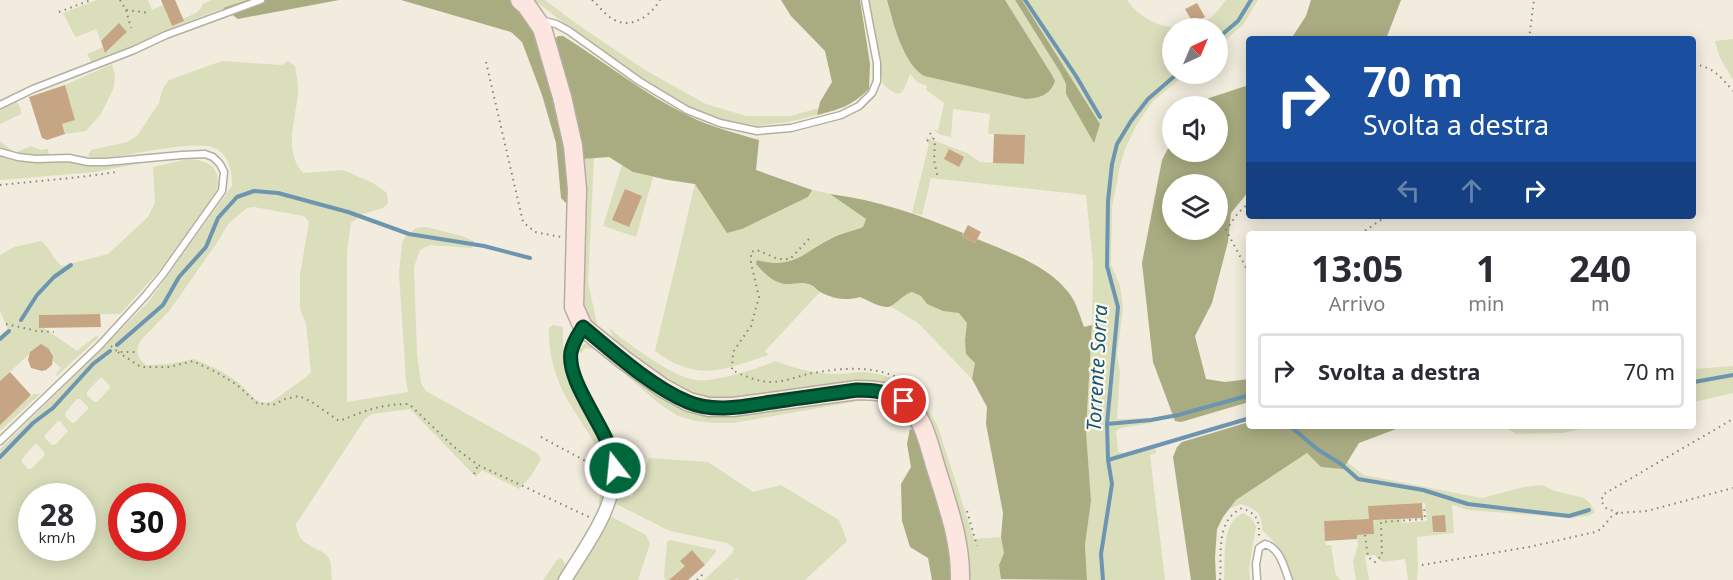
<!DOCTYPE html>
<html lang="it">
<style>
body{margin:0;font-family:"Noto Sans",sans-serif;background:#f7f7f7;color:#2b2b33;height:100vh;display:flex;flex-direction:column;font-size:22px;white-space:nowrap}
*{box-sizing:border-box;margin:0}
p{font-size:20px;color:#7c7c81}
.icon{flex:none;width:33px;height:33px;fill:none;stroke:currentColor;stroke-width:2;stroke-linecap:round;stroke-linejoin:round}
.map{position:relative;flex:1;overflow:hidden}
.details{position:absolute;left:1246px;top:231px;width:450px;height:198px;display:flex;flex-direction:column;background:#fff;border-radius:6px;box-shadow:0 3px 15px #0003}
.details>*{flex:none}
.hud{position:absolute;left:1246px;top:36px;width:450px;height:183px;border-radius:6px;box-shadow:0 3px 15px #0003;background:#1a4fa0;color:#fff;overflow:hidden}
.needle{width:39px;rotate:44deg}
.buttons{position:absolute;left:1162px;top:18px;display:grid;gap:12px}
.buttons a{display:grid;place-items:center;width:66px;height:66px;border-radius:50%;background:#fff;box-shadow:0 3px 15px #0003;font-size:30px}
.speed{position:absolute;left:18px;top:483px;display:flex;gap:12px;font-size:30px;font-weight:700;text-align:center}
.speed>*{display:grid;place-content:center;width:78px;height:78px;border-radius:50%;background:#fff;box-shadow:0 3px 15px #0003;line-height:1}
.speed small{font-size:15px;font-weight:400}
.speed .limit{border:9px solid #d22;background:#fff;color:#111}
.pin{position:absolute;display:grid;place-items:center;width:51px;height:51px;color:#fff;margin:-26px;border:3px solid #fff;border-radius:50%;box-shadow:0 2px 6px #0007}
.me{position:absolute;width:66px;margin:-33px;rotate:344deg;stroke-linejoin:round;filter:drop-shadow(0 0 4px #0008)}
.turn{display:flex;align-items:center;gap:21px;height:126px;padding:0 18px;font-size:27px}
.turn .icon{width:78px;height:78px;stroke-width:2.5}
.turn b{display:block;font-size:42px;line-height:51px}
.lanes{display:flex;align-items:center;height:57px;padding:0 18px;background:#0003;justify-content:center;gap:30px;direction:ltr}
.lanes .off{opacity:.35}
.eta{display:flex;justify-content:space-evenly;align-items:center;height:102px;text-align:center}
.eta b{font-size:36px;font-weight:700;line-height:42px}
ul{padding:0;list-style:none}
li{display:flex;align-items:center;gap:18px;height:75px;margin:0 12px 9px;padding:0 6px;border:3px solid #e1e1e2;border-radius:6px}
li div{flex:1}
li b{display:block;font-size:22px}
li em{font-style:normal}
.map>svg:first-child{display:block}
.green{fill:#dbdebb;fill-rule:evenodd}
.forest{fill:#a9ac81;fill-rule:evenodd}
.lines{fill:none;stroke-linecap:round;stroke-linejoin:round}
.stream{stroke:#6d95b0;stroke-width:4}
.building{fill:#c6a584}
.lane-casing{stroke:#b3afa0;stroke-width:9}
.street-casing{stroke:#b3afa0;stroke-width:15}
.secondary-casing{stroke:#b3afa0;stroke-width:21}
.path{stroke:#868379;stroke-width:2;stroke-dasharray:1.5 4.5;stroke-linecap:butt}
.lane{stroke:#fff;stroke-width:6}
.street{stroke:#fff;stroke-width:12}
.secondary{stroke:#fee6e0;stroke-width:18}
.route-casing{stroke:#004227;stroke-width:15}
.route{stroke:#00663c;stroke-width:10}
.labels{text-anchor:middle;stroke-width:4.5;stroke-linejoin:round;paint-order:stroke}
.water-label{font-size:20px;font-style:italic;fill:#12587d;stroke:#fef9ea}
</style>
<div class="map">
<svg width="1733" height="580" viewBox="0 0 1733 580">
<rect width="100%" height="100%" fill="#f1ecdd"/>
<path class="green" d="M97,0H148L152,10L175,0L178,6L165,11L172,26L184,21L183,19C191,15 200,13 203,4L211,0H247C218,10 188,21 160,33C137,43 116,57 92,63L87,54L103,47L106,53L127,32L119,24L101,41L96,29L76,37L75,36L63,13Z
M534,0H545L574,22L645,70L706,104L746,116H791L819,108L817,115L788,122L757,126L720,119L688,107L641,77L569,27Z
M868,0H887L891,18L924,76L1026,99L1036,98L1052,75L1005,0H1015L1060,72L1066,84V94L1100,124L1022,0H1127C1142,23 1176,35 1202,23C1212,19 1220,8 1226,0H1258L1243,25L1218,46V28H1173V74H1186L1153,101L1137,124L1125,149L1120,166L1112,208L1111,264L1120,286L1123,309L1117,355L1120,372L1117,419L1152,418V423L1121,428L1116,431L1118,452L1126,453L1151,446L1156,450V453L1150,455L1165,580H1087L1085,545L1091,501L1086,431L1092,325L1093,263L1086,195L931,178L922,215L912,213L929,144L925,137L967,153L980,162L1023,164L1024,135L988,134L990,114L953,109L951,137L941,135L932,129L938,131L944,103L926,90L927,86L917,82L910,74C903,94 901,101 883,84Z
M1733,39V80L1720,58L1715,41Z
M222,61L282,65L288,61L295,66C296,73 298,82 298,90C297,118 282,149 303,173L343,170L373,183L387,193L388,203L383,208L363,214L351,223L347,251V402L408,392L406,380L399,273L402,243L405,237L416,228L426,227L462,236L474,241L472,248L430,245L420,250L414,267L417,354L421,383L426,391L537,453L541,459L531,476L519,489L482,470L476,477L410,409L372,414L365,419L296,524C298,551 325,545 330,561C332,566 331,574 332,580H0V449L96,355L150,300L232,186C233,170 227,149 208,146C185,143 144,152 120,156C110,157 97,160 88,156L91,150L127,142L137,136L159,103L162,90L169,80ZM254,207L304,216L309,222L300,275V309L306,324L311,372L305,378L271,402L262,403L255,399L238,382L219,370L194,359L168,364L146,365C138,358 134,351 141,340L170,310L220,238L228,224L247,208ZM100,378H102L110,386V388L97,402H94L87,395V392ZM77,399H80L88,407V409L74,423H72L65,416V413ZM58,421H60L68,431L55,445H52L45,438V435ZM37,444L44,452L45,455L31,469H28L22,462V459L34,445ZM32,496H82V548H32ZM122,496H172V548H122Z
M112,64L115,76L114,87L101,114L86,131L65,134L62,124L75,120L65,85Z
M16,101L21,109V114L0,124V109Z
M0,141L15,153L31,146L41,150L48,149L49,155C31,157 16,154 0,147Z
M0,157L19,162H72L108,165L157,158L158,160L95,172L0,180Z
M594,158L588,283L597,323V326L595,327L583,311L582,159Z
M188,159C210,160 223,169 216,192L159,271L120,314L39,315V328H44L77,351L96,336L99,337L57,376L56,374L61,368L53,361L52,352L49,349L45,347H37L2,379L22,403L34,394H40L0,431V336L8,329L0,311V255L14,247L41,241C51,249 51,257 62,266L108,254L148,217L155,202L153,167Z
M622,165L633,172L653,177L636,237L603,226Z
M695,184L727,233L742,229L808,197L812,190L830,194L866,219L863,227L834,236L789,263L771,264L786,284C800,281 809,282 820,292L765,351L769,355C722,370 699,383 655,351Z
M912,292L921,296L927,304L943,311L959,312L967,323L965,340L975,363L972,379L918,323L890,306L904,295Z
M553,325L563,327C563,347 563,364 571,382C580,405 608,442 610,466C611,478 606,491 603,502L598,505C600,495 604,483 604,473C604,450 578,419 567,399C555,377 548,353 549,328Z
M608,327C625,342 673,377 695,380C713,383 758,369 775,361C796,369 817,374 839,374C847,374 855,372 863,372C900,374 923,395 938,427L974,539L1001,537L1004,553L999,565L1002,580H968L909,396L711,400L693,397L621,352Z
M588,343L687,408L857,395L898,404L918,432C908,429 906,423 900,415C887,400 877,401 859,401L733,423H714L696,421L678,416L658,403L601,353L593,349L585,348L581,353L578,351L584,344Z
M1733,366V393L1694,402V369Z
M1503,426H1593L1563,433L1516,434Z
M1307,453L1343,469L1347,462L1364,475L1482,498L1524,487L1542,485L1555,491L1584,498L1590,503L1595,512L1588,516L1570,518L1469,510L1452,505L1454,533L1417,537L1418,567L1417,580H1408L1405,559L1382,562L1375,555L1365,556L1369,580H1356L1353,562L1358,545L1357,535L1373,534V520L1401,519L1402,523L1427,521L1425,503L1369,506V519L1324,522L1326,545H1331L1336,575L1341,580H1293C1285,558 1280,546 1262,530C1262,512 1257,510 1241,504L1228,509L1236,500Z
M649,458L708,462L753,492L781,485L839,520L847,541L805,580H739L737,578L734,580H704L733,553L734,548L727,543L670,531L616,504L618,491L632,497Z
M1243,513L1251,518L1256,526L1249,568L1250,580H1224C1226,559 1220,523 1243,513Z
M610,516L646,535L650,544L638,580H573Z
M670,540L716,550V552L705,565L692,550L680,561L685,566L669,580H665L664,575L667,542Z
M561,558L566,565L558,580H543L556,561Z"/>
<path class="forest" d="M247,0H339L238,19L223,8Z
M401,0H511L520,9L534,32L557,107L565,145L571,204L568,205L561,198L556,143L542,95L522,42L511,32Z
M781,0H860L870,64L869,89C851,106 841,109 817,115L820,102L832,82L825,51L791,16Z
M887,0H1005L1052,75L1055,81C1050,95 1040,98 1026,99L924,76C903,63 893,23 887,0Z
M1015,0H1022L1100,124L1094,143L1066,94V84L1060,72Z
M1311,0H1401L1386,39H1291L1306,16Z
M558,36H563C605,62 644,94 689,116C711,127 735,133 759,140L756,170L812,190L808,197L742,229L727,233L695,184L668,180L633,172L609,157L582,159C580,119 567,78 555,39Z
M1249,85V191L1231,213L1228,242L1212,303L1195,336L1206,379L1225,382L1249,379V402L1181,422L1175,421L1153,362L1142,263L1162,160L1173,139V152H1218V106H1189L1191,104ZM1173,184H1218V230H1173Z
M830,194C877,200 920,215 963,233L962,236L975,243L977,239C1008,252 1048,265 1069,293C1076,302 1080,316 1084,327L1092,325L1086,431L1091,501L1085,545L1087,580L1001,579L999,565L1004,553L1001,537L1003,513L986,424L987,407L972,379L975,363L966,354L965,340L967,323L959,313L943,311L927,304L921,296L912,292C903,295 899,301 891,306C883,310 868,300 860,297C847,301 834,299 822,293C818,291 815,287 811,285C802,281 796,284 787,284C774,284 764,273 756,264L757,260C793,270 802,253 832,238C841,233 853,231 863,227L866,219Z
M1249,422L1250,426H1404L1359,443L1343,469L1321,467L1307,453L1236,500L1223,517L1217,529L1215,557L1216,580H1191L1173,457L1177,447L1182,442Z
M910,429L918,432L943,513L954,580H932L928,558L910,547L902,521L901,484L911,467L907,444Z"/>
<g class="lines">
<path class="stream" d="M1025,0L1076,76L1100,117
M1218,38L1238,21L1251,0
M21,320L37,295L54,277L71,265
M0,339L9,331
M117,345L163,305L179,277L206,247L218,218L237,197L254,191L278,193L348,212L409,234L484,246L530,258
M1694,382L1733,375
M1107,424L1151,420L1178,415L1250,395
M1290,426L1317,449L1341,464L1358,479L1423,490L1468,504L1569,516L1589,510
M0,457L33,423L53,408L93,364L110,351
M1108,460L1250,418
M1103,580L1101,554L1112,484L1108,460L1107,424L1118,307L1107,266L1108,201L1112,164L1117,144L1131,121L1148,99L1177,74"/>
</g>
<path class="building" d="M161,0H175L184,21L172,26Z
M1197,3L1205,17L1193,23L1185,9Z
M119,23L127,32L105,53L101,41Z
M65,85L75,120L62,124L65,134L47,140L42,138L29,97Z
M994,134L1025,135L1024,164L993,163Z
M949,149L964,157L959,167L944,159Z
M625,189L642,196L629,227L612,220Z
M968,225L981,232L975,243L962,236Z
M100,314L101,327L39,328V315Z
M41,344L49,349L53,356L52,365L46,370L42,371L31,368L28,360L30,352Z
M10,372L31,395L0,425V381Z
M1422,503L1423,518L1373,520L1374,534L1357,535V539L1325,541L1324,521L1369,519L1368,506Z
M1445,515L1446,532H1433L1432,516Z
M692,550L705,565L688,580H669L685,566L680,561Z"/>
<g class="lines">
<defs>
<path id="lane" d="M541,20L556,24L569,31L639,81L687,110L720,123L757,131L791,128L841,115L859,106L872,93L877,81V63L865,0
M0,105L33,89L134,50L166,35L261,0
M0,152L18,157L36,159L69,158L88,162H106L182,155L205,154L213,157L220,164L224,172L222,191L163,274L146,295L100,345L0,441
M1257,580L1256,564L1259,548L1265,544C1280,548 1284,567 1289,580"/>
<path id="street" d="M565,580C589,540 627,495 610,446C599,422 567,378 571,352C573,342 578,335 583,327"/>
<path id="secondary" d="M520,0L526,5L542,28L562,97L573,146L577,189L574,307L583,327L624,360L663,388L689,402L709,407H733L857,390C874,390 891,391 905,402C924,417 929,446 936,468C947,504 961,541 960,580"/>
</defs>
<use href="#lane" class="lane-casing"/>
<use href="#street" class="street-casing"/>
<use href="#secondary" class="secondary-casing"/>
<path class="path" d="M120,0L126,10L150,13
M592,0C599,6 605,15 613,19C630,30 651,16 660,0
M126,10L131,28
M59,12L91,0
M1529,39L1534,0
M486,62L523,222L535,232L561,237
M1694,64C1714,68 1720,76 1733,91
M930,133L935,141L934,160L938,179
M927,141L932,137
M0,185C38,181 78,178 116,172
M1250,202L1238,213L1226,230L1250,275
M1360,234L1387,216
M809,239L790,259H778L757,250L751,252V263L759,297L751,326L733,352L732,370C744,376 758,382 772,382C784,382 796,377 808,374C843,367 881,364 911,385
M6,324L37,331L54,332
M111,346L118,352H137
M118,352L141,367H169L193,361L218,373L237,385L257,403L273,405L285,399L299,396L312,402L339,421C366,411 379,404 409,404L454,447L478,465L589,517
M541,437L593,465L597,470L599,480
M474,474L478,465
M967,511L977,546
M1618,513L1606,508L1601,501L1604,494L1733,419
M1365,535L1368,557L1375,562L1382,555L1381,522L1425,519L1424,505
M1422,565L1529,547L1595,532L1601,529L1612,516L1618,513L1647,511L1733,488
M697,580L703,574
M1220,580C1222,554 1215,521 1242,508C1258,515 1259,519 1259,536"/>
<use href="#lane" class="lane"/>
<use href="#street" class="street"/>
<use href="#secondary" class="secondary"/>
</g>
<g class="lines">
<defs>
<path id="route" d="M615,468C611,430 566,385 571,352C573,342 578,335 583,327C613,352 652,387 688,402C716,414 750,405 779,401C805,397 831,394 857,390C875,390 888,392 904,401"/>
</defs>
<use href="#route" class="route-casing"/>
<use href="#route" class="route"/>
</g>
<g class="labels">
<g class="water-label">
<text transform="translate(1097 368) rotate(-87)" y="7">Torrente Sorra</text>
</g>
</g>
</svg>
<div class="buttons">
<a><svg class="needle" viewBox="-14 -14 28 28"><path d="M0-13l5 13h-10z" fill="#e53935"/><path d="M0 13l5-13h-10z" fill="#7c7c81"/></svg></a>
<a><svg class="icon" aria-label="sound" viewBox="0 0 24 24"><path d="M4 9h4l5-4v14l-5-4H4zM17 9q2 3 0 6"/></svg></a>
<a><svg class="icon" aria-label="layers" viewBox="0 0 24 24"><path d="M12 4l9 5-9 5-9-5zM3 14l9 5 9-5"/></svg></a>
</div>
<div class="speed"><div>28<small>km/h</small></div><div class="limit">30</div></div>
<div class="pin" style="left:904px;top:401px;background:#d93025"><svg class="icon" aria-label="arrive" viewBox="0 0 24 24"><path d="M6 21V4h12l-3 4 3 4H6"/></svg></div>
<svg class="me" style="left:615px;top:468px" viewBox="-20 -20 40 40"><circle r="17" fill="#00663c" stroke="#fff" stroke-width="3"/><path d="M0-11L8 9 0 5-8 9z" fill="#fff"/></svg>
<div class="hud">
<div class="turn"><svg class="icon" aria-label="right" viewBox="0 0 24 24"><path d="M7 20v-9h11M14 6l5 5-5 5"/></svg><div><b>70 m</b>Svolta a destra</div></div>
<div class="lanes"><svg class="icon off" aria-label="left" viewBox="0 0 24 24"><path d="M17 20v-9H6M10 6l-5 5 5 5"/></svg><svg class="icon off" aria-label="ahead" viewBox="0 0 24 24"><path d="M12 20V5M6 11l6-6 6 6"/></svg><svg class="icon" aria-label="right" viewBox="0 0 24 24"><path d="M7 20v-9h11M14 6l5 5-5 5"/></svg></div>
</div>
<section class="details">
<div class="eta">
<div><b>13:05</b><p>Arrivo</p></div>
<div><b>1</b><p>min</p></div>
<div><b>240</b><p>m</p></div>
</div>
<ul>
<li><svg class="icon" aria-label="right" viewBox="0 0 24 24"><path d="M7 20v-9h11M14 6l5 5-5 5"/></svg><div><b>Svolta a destra</b></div><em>70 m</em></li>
</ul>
</section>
</div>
